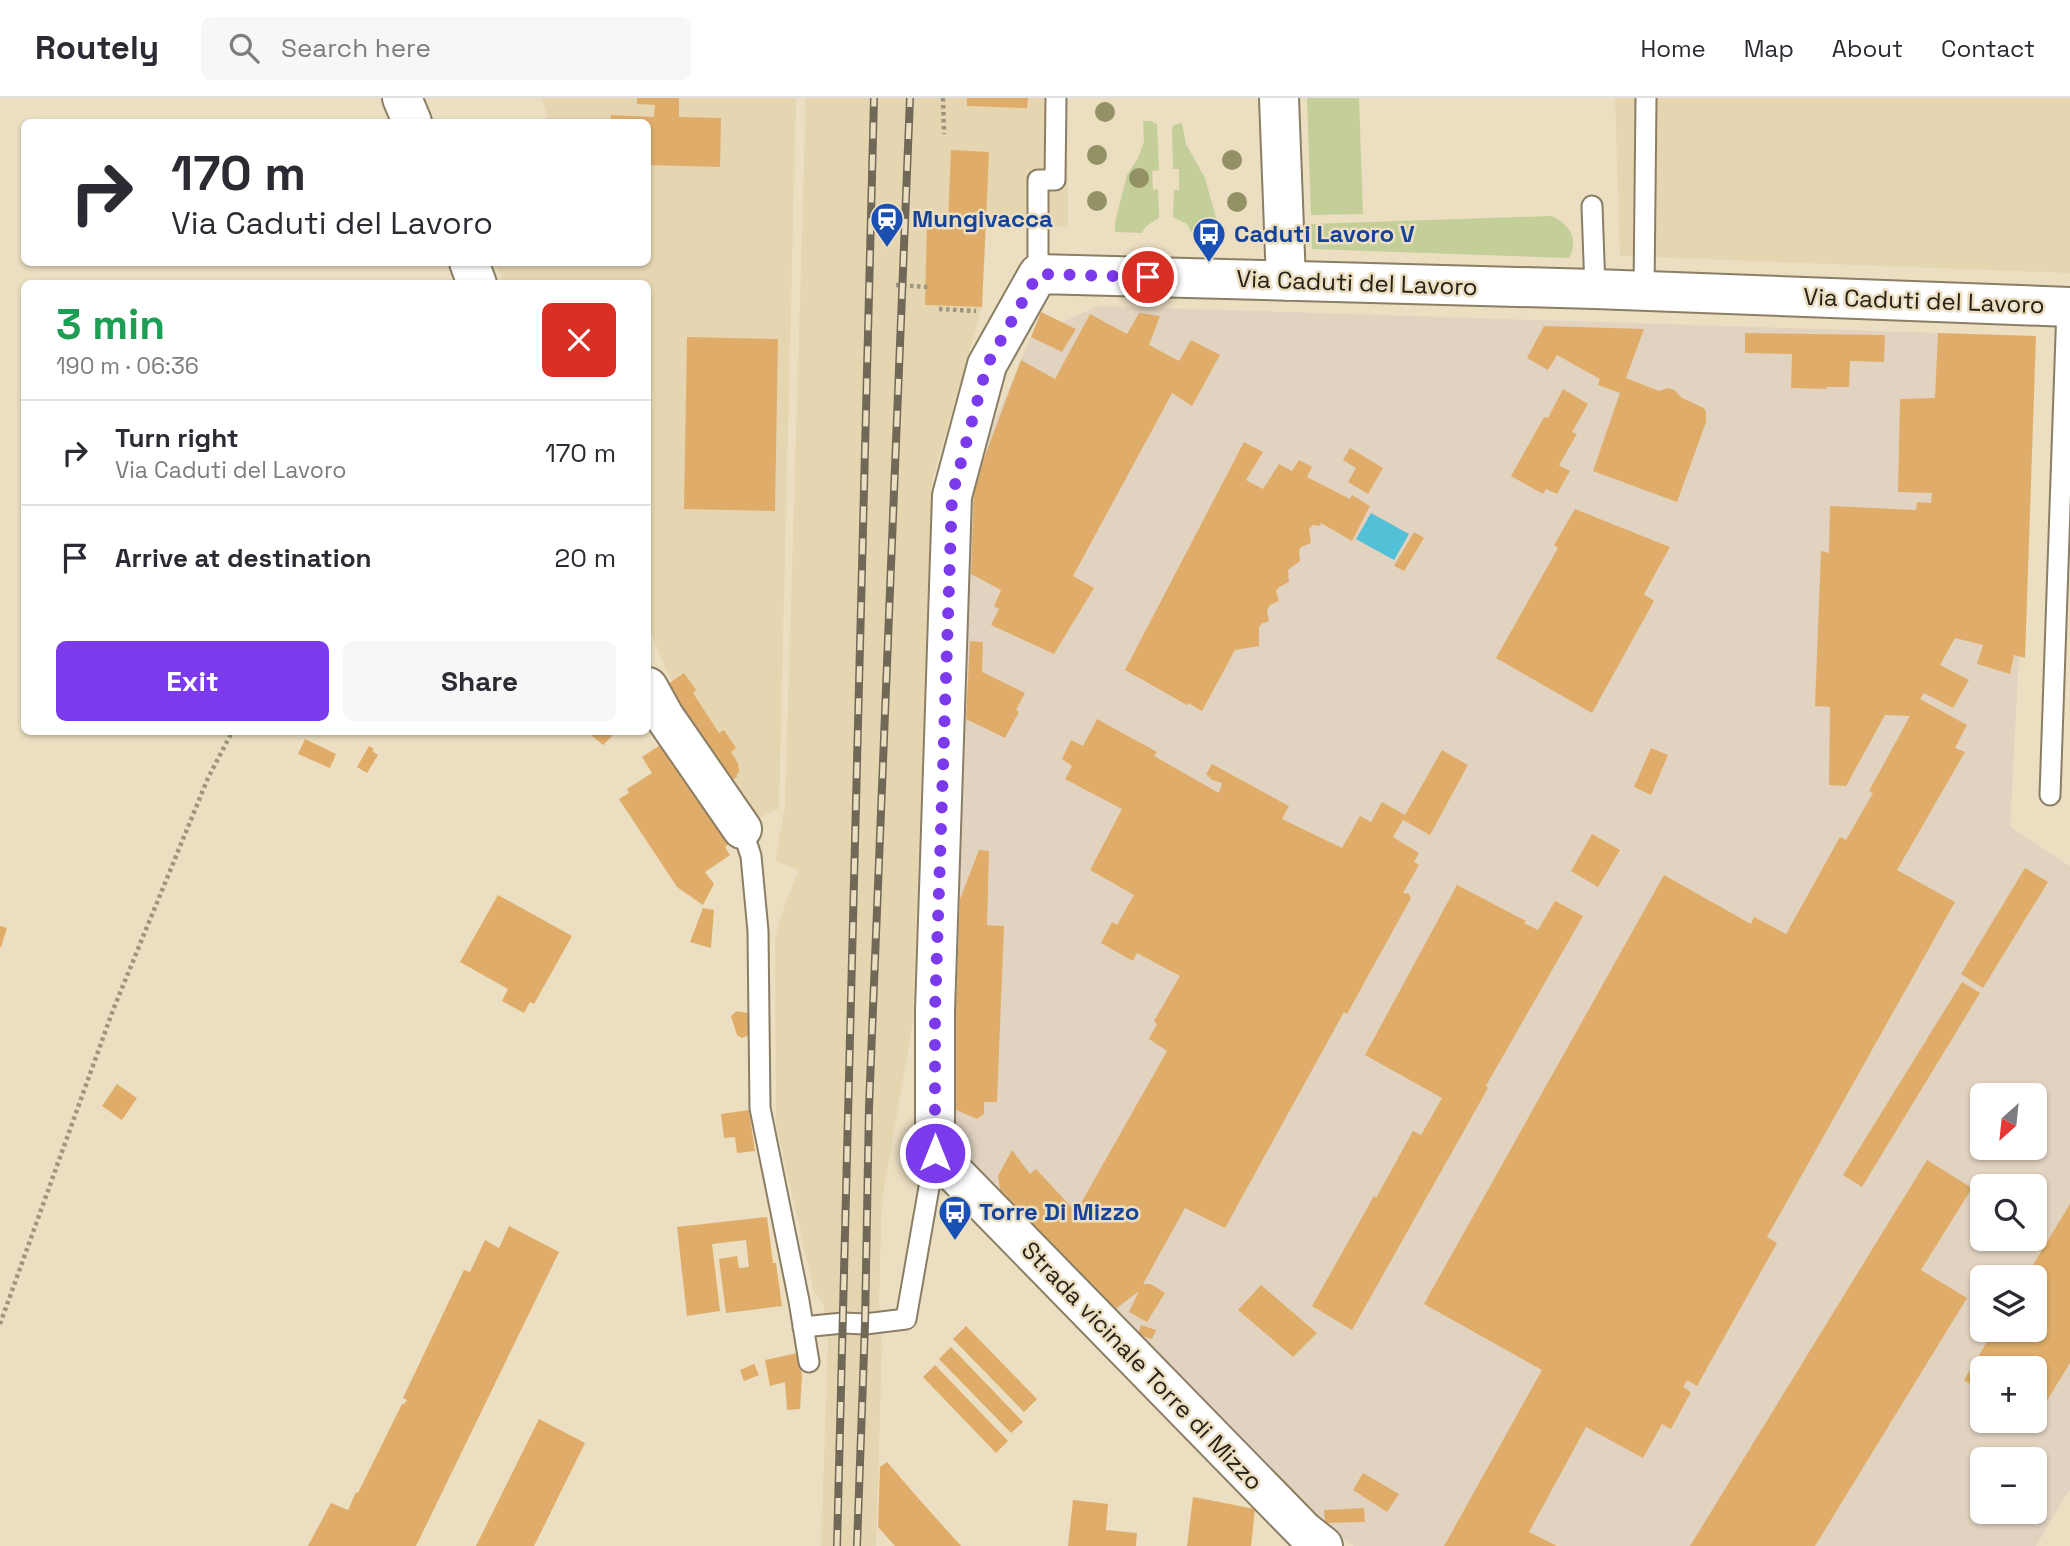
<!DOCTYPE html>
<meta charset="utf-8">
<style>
body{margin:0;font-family:"Space Grotesk",sans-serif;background:#f7f7f7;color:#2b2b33;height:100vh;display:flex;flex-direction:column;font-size:26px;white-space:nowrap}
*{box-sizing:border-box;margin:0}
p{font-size:23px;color:#7c7c81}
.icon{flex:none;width:38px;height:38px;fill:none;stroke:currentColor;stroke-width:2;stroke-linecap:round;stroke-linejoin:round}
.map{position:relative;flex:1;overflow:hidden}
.side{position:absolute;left:21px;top:182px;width:630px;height:455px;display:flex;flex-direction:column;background:#fff;border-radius:10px;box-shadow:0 2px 5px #0004}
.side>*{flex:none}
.banner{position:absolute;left:21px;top:21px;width:630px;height:147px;border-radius:10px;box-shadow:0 2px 5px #0004;background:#fff;color:#2b2b33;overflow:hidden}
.needle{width:46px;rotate:207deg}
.buttons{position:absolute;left:1970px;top:985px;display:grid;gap:14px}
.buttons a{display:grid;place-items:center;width:77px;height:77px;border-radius:10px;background:#fff;box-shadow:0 2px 5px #0004;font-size:35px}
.pin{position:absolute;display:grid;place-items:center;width:60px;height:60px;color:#fff;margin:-30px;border:4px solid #fff;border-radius:50%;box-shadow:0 2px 7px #0007}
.me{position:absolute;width:77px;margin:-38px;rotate:0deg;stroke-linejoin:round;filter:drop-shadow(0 0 5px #0008)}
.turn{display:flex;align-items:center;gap:24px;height:147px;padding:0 35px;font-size:32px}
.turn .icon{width:91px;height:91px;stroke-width:2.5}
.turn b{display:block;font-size:49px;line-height:60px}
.round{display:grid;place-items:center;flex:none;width:74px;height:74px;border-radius:10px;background:#f7f7f7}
.head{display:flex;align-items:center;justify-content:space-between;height:119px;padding:0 35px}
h1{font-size:42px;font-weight:700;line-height:52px;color:#1e9e55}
.button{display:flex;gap:14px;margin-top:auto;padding:14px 35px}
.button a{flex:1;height:80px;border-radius:10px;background:#7c3aed;color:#fff;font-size:28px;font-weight:700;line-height:80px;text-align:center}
.button a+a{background:#f7f7f7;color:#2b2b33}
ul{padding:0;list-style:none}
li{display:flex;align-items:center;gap:21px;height:105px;padding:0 35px;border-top:2px solid #e1e1e2}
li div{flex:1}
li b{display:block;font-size:26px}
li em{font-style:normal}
header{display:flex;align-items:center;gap:42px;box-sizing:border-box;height:98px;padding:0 35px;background:#fff;border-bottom:2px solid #e1e1e2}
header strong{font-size:33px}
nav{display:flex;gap:38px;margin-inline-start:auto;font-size:24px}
.search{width:490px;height:63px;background:#f7f7f7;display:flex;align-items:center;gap:18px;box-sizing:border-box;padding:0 24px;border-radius:10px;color:#7c7c81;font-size:26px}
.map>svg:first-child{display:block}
.built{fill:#e6d5b1}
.industrial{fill:#e2d3c0;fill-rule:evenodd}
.green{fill:#c3ce99}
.water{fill:#52c0d6}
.building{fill:#dfad69}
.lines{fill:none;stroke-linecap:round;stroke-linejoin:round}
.lane-casing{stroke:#8a7e64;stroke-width:23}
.street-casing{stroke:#8a7e64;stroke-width:42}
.path{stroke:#9e957f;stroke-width:4.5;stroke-dasharray:3.5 3.5;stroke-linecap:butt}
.lane{stroke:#fff;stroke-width:19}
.street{stroke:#fff;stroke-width:38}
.rail-casing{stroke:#716957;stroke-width:8}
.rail{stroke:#ebdec1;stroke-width:5;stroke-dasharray:16;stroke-linecap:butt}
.tree{fill:#929265}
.route{stroke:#7c3aed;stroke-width:12;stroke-dasharray:0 21.6}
.labels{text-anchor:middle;stroke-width:5;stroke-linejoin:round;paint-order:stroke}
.transit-label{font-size:24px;font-weight:bold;fill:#164399;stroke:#ebdec1;text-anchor:start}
.street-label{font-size:24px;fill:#272217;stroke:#ebdec1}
</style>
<header>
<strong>Routely</strong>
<div class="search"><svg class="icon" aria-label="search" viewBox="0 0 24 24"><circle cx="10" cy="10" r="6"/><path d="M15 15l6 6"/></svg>Search here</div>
<nav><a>Home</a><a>Map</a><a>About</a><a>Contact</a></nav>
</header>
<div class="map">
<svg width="2070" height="1448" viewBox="0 0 2070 1448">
<rect width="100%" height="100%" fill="#ebdec1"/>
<path class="built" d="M542,0H796L779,710L752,724L667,574L648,528V186L504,185L495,165L648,164V24H549Z
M806,0H1067L1068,129L986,125L982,209L932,383L913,923L882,1103L879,1203L882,1246L876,1448H821L828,1245L823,1204L814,1194L776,1026L775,841L780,820L799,772L775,763L785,708Z
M1615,0H2070V175L1620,158Z"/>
<path class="industrial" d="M1098,208L2036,238L2010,729L2070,768V1391L2036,1448H1354L1264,1383L942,1052L967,388L1031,239ZM1983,998H2035V1050H1983ZM1983,1088H2035V1141H1983ZM1983,1180H2035V1232H1983ZM1983,1270H2035V1323H1983ZM1983,1362H2035V1414H1983Z"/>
<path class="green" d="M1307,0H1359L1363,116L1311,117Z
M1143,23H1151L1157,26L1159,72L1152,73L1153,92L1158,91L1159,120L1146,128L1142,135L1115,134V124L1127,77L1138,60L1144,44Z
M1182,25L1186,46L1205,80L1218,127L1219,138L1193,137L1187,126L1173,119L1174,92H1179V71H1173L1172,30L1174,27Z
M1552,118C1570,127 1579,141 1569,160L1312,151L1311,126Z"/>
<path class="water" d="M1371,415L1409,436L1394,462L1356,441Z"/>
<path class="building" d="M637,0H679V19L721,20L720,69L648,67V24H611V17L654,19L655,7L637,6Z
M967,0H1028L1027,10L967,8Z
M951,52L989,54L982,209L925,207L927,123H948Z
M1041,214L1076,231L1062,254L1031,239Z
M1139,215L1160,218L1149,247L1179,263L1191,242L1220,257L1192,308L1172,295L1163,312L1073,478L1094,490L1054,556L991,527L999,511L994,508L1001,492L971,476L974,387L1021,262L1055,281L1090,216L1127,236Z
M1544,228L1644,231L1626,280L1659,293L1668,290L1674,292L1682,300L1704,310L1706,314V324L1677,404L1593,373L1620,295L1598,287L1600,281L1557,257L1548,272L1527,260Z
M1745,235L1885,237L1884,264L1850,263L1849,289H1826L1827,291L1791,290L1792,256L1745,255Z
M1938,235L2036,238L2025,560L2014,557L2010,576L1977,566L1983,547L1955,540L1940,567L1969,582L1953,610L1924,595L1920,601L1967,627L1955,650L1965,654L1897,772L1955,804L1767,1139L1777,1145L1697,1288L1687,1282L1683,1289L1691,1294L1671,1331L1662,1326L1643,1360L1586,1329L1529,1434L1557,1448H1444L1542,1272L1424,1206L1664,777L1751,826L1754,819L1786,836L1840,739L1846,742L1873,695L1869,693L1910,618L1885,617L1846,688L1829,687L1830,609L1815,608L1821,453L1829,455L1830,408L1916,412L1917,404L1931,405L1932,395L1898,394L1900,301L1935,300Z
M687,239L778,241L775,413L684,411Z
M1563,291L1588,306L1572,334L1577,336L1559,367L1570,373L1557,396L1546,391L1543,396L1511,378L1544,319L1548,320Z
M1244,344L1263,354L1246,382L1263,391L1279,366L1292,373L1299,362L1312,369L1307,379L1350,401L1352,397L1370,408L1352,443L1321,425L1320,428L1313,427L1309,431L1311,445L1301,449L1299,452L1300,463L1288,472L1289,484L1279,489L1276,493L1279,503L1270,507L1267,512L1269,523L1261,526L1259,530V548L1235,552L1202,613L1188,605L1187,607L1125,572Z
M1350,350L1383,370L1368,396L1348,384L1356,370L1343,362Z
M1575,411L1670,449L1644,496L1654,503L1592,615L1496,560L1558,450L1554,447Z
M1414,434L1424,440L1404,473L1394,468Z
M970,543L983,544L982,574L1025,595L1016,612L1019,614L1005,640L966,621Z
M684,575L696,592L693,595L719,635L724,632L736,650L731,654L738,665L739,674L736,677L738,678L728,685L667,587Z
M1097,621L1157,654L1154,658L1219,695L1222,685L1212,682L1206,676L1212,666L1289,708L1282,721L1342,750L1360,718L1371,724L1382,704L1405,717L1442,652L1468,667L1430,737L1403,722L1393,739L1419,755L1414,764L1419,767L1403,795L1409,796L1411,800L1347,916L1344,914L1225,1130L1185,1110L1143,1186H1151L1165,1195L1147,1224L1129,1214L1139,1193L1113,1213L1001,1098L998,1078L1012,1052L1030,1076L1036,1071L1076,1114L1167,953L1149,941L1157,926L1154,923L1180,878L1137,855L1133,863L1101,845L1112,824L1117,827L1134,797L1090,772L1122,711L1065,681L1072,668L1062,661L1071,642L1083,648Z
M587,634H611L614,636L603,647Z
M305,641L336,656L330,670L298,656Z
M668,642L734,742L725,749L730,757L705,774L714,786L703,807L677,789L619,701L629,695L627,691L652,675L642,659Z
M369,648L374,651L372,653L378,657L367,675L357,669Z
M1651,650L1668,657L1651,697L1634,689Z
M1592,736L1620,752L1598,789L1571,773Z
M979,752L989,753L987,827L1004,828L997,1004H984V1016L977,1021L952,1010L960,801Z
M2025,770L2048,784L1983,890L1961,876Z
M1457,787L1526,823L1524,825L1538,832L1555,803L1583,818L1487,986L1486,988L1488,990L1352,1232L1312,1208L1374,1098L1376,1100L1413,1033L1421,1037L1442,1000L1365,957Z
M498,797L572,838L534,906L530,904L524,915L502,903L508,891L460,864Z
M703,810L714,812L711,850L690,844Z
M0,828L7,830L1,849H0Z
M1962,884L1980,895L1862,1089L1843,1077Z
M737,913L747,915L751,923L752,932L749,937L742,940L737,937L731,918Z
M117,986L137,1000L122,1022L102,1008Z
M749,1012L755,1053L737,1055L735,1039L724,1040L721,1016Z
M1927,1062L1972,1090L1921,1172L1967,1200L1815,1448H1690Z
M2070,1106V1265L2035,1322V1270H1983V1294L1964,1282L1994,1232H2035V1180H2025Z
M767,1119L773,1165H776L782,1208L726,1215L719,1161L737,1158L739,1170L749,1169L746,1142L712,1146L720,1213L687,1218L677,1129Z
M509,1128L559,1154L416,1448H308L331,1405L348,1412L356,1394L358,1395L402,1306H404L407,1302L403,1300L464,1172L470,1174L485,1142L499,1150Z
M1261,1187L1317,1235L1293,1259L1238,1212Z
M1141,1227L1156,1232L1152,1241L1138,1237Z
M966,1228L1037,1301L1024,1314L953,1241Z
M951,1249L1023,1324L1011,1335L939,1261Z
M798,1255L802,1277L800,1311L787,1312L785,1284L770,1288L765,1262Z
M754,1266L759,1277L744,1283L740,1272Z
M935,1267L1008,1343L996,1355L923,1279Z
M539,1321L585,1345L534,1448H476Z
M887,1364L918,1400L961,1448H895L878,1429L880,1369Z
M1363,1375L1399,1396L1387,1414L1353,1392Z
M1193,1399L1255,1411L1251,1448H1187Z
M1073,1402L1108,1406L1106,1432L1137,1435L1136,1448H1068Z
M1364,1410L1365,1424L1325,1425L1324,1412Z"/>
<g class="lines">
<defs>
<path id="lane" d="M1592,108L1595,191
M1038,176V82H1055L1056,0
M1644,193L1646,0
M2050,697L2067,209
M742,731L751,758L758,833L760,1010L799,1203L809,1264
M803,1229L843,1225L865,1226L906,1221L935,1055"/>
<path id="street" d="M402,0L412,24
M1279,0L1286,183
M469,164L477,186
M648,589L664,618L742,731
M1323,1448L1304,1433L935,1055V913L952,398L987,267L1038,176L1595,191L2070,209"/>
</defs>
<use href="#lane" class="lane-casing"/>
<use href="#street" class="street-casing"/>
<path class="path" d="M943,0L944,36
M896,187L928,189
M939,211L976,213
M0,1226L113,912L208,680L232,634"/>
<use href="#lane" class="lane"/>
<use href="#street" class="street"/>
<defs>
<path id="rail" d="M837,1448L874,0
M857,1448L865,1226L869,1009L910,0"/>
</defs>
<use href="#rail" class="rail-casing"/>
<use href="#rail" class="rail"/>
</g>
<g class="tree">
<circle cx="1105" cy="14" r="10"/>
<circle cx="1097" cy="57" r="10"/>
<circle cx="1232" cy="62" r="10"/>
<circle cx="1139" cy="80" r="10"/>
<circle cx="1097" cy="103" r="10"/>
<circle cx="1237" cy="104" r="10"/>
</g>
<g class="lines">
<path class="route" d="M935,1055V913L952,398L987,267L1038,176L1148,179"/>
</g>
<defs>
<symbol id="station-pin" viewBox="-11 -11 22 30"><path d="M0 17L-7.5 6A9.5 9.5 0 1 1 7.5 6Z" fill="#1a4fb4" stroke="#ebdec1"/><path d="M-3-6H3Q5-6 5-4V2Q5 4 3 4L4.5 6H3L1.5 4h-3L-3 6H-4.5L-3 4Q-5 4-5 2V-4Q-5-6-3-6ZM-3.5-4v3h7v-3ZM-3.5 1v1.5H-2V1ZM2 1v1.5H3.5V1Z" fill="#fff"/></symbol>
<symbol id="bus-pin" viewBox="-11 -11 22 30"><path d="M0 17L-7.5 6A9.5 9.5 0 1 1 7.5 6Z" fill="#1a4fb4" stroke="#ebdec1"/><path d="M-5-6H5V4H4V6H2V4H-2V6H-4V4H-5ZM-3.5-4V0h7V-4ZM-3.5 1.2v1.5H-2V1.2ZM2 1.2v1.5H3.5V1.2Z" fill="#fff"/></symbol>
</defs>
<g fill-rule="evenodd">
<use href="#station-pin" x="868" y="102" width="38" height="52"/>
<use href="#bus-pin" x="1190" y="117" width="38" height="52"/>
<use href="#bus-pin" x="936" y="1095" width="38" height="52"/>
</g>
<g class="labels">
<g class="transit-label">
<text x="912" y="129">Mungivacca</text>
<text x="1234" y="144">Caduti Lavoro V</text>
<text x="979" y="1122">Torre Di Mizzo</text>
</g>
<g class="street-label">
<text transform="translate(1357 185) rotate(2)" y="8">Via Caduti del Lavoro</text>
<text transform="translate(1924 203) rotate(2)" y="8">Via Caduti del Lavoro</text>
<text transform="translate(1142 1268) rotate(46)" y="8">Strada vicinale Torre di Mizzo</text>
</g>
</g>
</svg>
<div class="buttons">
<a><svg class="needle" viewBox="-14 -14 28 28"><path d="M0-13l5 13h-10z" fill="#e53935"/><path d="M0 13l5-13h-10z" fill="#7c7c81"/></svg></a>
<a><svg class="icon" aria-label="search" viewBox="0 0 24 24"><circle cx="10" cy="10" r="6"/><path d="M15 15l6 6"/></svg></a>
<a><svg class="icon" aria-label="layers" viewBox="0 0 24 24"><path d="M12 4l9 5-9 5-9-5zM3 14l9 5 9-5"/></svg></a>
<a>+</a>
<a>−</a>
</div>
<div class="pin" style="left:1148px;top:179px;background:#d93025"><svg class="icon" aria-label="arrive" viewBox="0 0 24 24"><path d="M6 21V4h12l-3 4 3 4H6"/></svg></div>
<svg class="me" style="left:935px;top:1055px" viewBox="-20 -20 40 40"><circle r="17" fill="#7c3aed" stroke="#fff" stroke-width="3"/><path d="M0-11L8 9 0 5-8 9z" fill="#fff"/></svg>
<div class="banner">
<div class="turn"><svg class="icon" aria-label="right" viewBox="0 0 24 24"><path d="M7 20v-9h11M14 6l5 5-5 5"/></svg><div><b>170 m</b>Via Caduti del Lavoro</div></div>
</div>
<section class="side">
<div class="head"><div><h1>3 min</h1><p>190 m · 06:36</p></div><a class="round" style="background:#d93025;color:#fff"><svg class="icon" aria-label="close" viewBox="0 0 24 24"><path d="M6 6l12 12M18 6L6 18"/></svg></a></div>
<ul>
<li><svg class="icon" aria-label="right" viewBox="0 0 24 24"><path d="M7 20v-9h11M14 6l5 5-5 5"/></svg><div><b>Turn right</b><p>Via Caduti del Lavoro</p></div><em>170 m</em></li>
<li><svg class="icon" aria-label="arrive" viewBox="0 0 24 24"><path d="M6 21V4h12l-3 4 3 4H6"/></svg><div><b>Arrive at destination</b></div><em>20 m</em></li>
</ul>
<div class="button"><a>Exit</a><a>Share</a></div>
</section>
</div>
